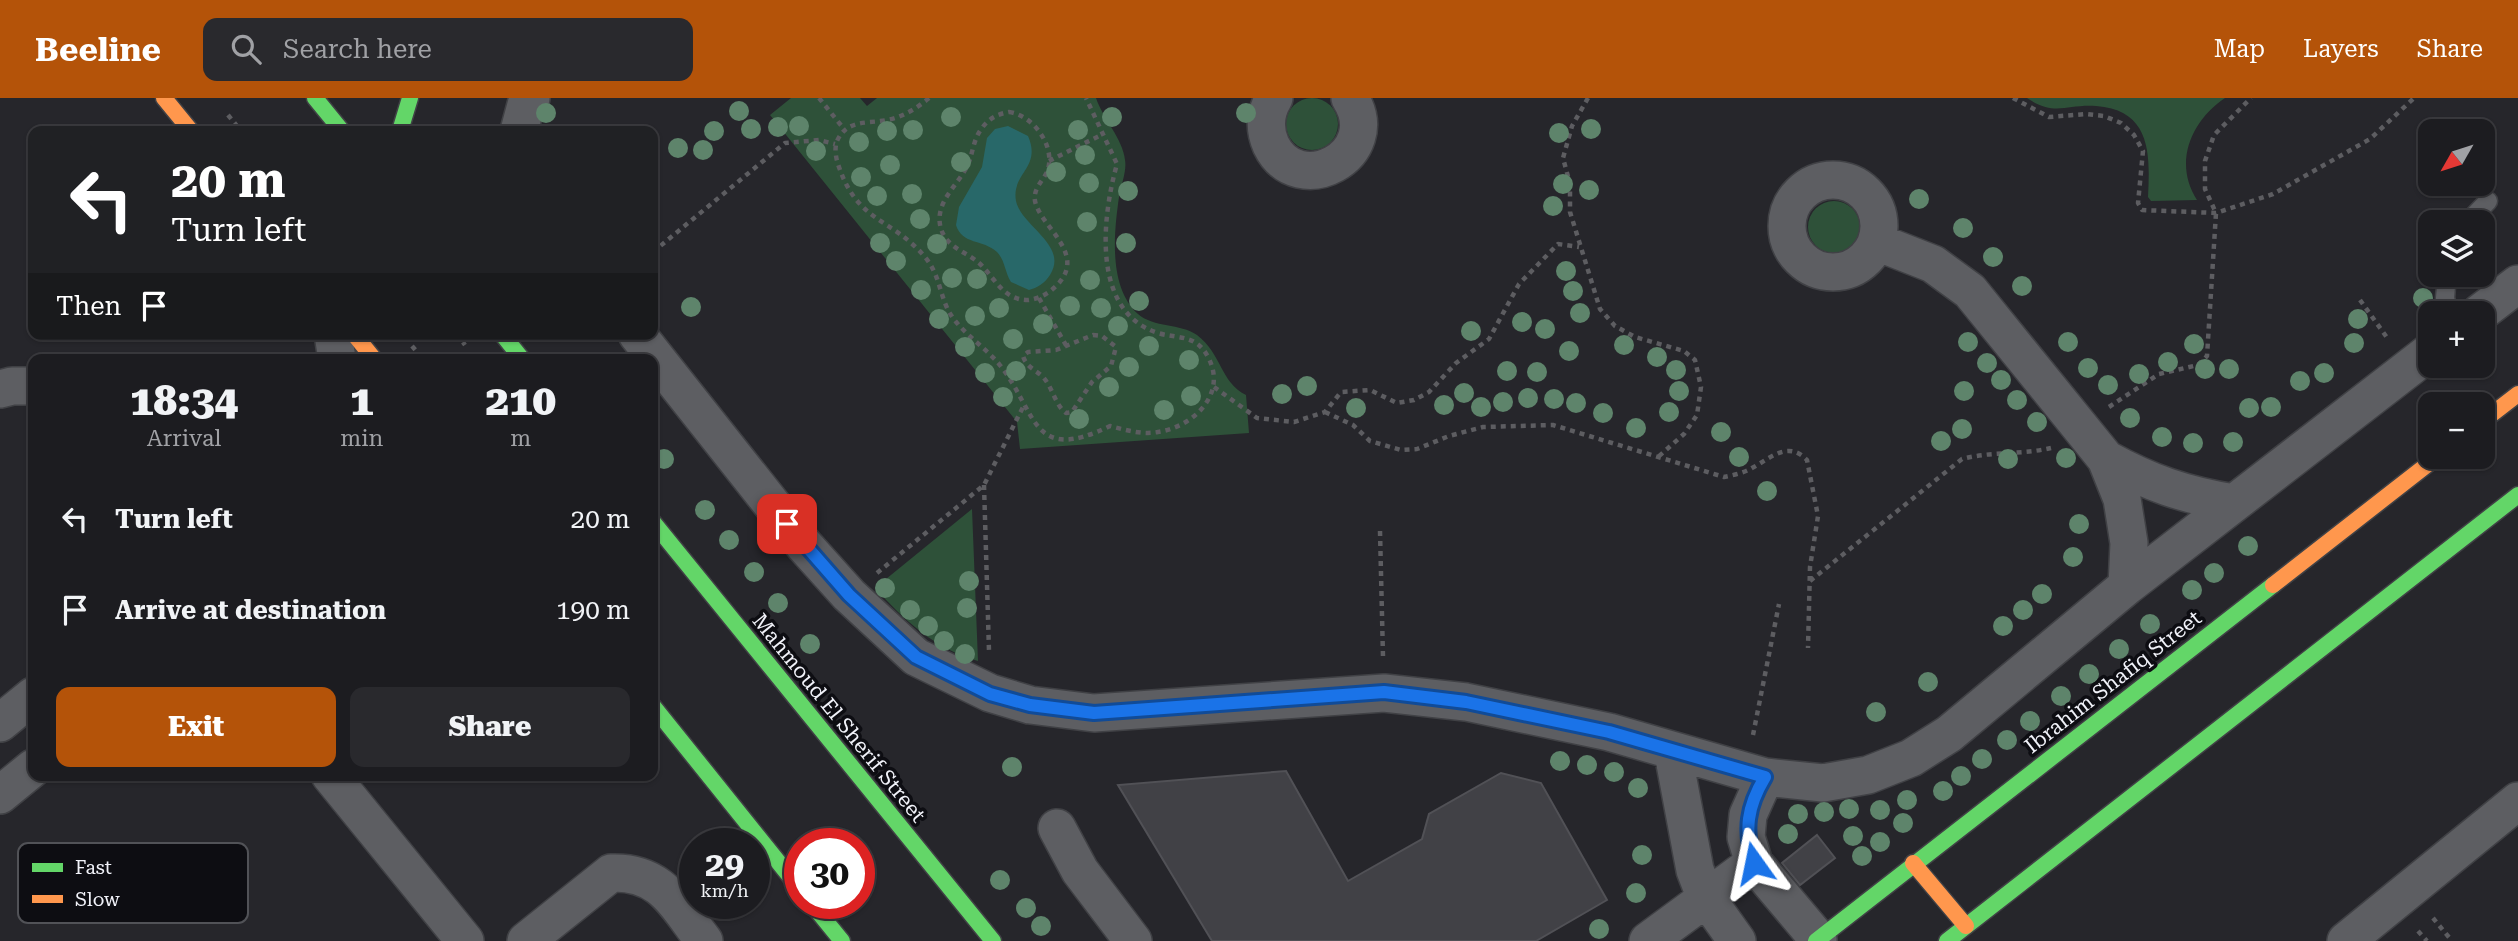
<!DOCTYPE html>
<meta charset="utf-8">
<style>
body{margin:0;font-family:"Roboto Serif",serif;background:#29292d;color:#f1f3f6;height:100vh;display:flex;flex-direction:column;font-size:26px;white-space:nowrap}
*{box-sizing:border-box;margin:0}
p{font-size:23px;color:#a0a1a5}
.icon{flex:none;width:38px;height:38px;fill:none;stroke:currentColor;stroke-width:2;stroke-linecap:round;stroke-linejoin:round}
.map{position:relative;flex:1;overflow:hidden}
.panel{position:absolute;left:28px;top:256px;width:630px;height:427px;display:flex;flex-direction:column;background:#1c1c20;border-radius:14px;box-shadow:0 2px 5px #0004,0 0 0 2px #3a3a3e}
.panel>*{flex:none}
.top-card{position:absolute;left:28px;top:28px;width:630px;height:214px;border-radius:14px;box-shadow:0 2px 5px #0004,0 0 0 2px #3a3a3e;background:#202124;color:#fff;overflow:hidden}
.needle{width:46px;rotate:231deg}
.buttons{position:absolute;left:2418px;top:21px;display:grid;gap:14px}
.buttons a{display:grid;place-items:center;width:77px;height:77px;border-radius:14px;background:#1c1c20;box-shadow:0 2px 5px #0004,0 0 0 2px #3a3a3e;font-size:35px}
.speed{position:absolute;left:679px;top:730px;display:flex;gap:14px;font-size:35px;font-weight:700;text-align:center}
.speed>*{display:grid;place-content:center;width:91px;height:91px;border-radius:50%;background:#1c1c20;box-shadow:0 2px 5px #0004,0 0 0 2px #3a3a3e;line-height:1}
.speed small{font-size:18px;font-weight:400}
.speed .limit{border:10px solid #d22;background:#fff;color:#111}
.pin{position:absolute;display:grid;place-items:center;width:60px;height:60px;color:#fff;margin:-30px;border-radius:14px;box-shadow:0 4px 10px #0006}
.me{position:absolute;width:77px;margin:-38px;rotate:348deg;stroke-linejoin:round;filter:drop-shadow(0 0 5px #0008)}
.turn{display:flex;align-items:center;gap:24px;height:147px;padding:0 28px;font-size:32px}
.turn .icon{width:91px;height:91px;stroke-width:2.5}
.turn b{display:block;font-size:49px;line-height:60px}
.then{display:flex;align-items:center;height:66px;padding:0 28px;background:#0003;gap:14px;font-size:26px}
.eta{display:flex;justify-content:space-evenly;align-items:center;height:119px;text-align:center}
.eta b{font-size:42px;font-weight:800;line-height:49px}
.cta{display:flex;gap:14px;margin-top:auto;padding:14px 28px}
.cta a{flex:1;height:80px;border-radius:14px;background:#b45309;color:#fff;font-size:28px;font-weight:800;line-height:80px;text-align:center}
.cta a+a{background:#29292d;color:#f1f3f6}
ul{padding:0;list-style:none}
li{display:flex;align-items:center;gap:21px;height:91px;padding:0 28px}
li div{flex:1}
li b{display:block;font-size:26px}
li em{font-style:normal}
header{display:flex;align-items:center;gap:42px;box-sizing:border-box;height:98px;padding:0 35px;background:#b45309;color:#fff}
header strong{font-size:33px}
nav{display:flex;gap:38px;margin-inline-start:auto;font-size:24px}
.search{width:490px;height:63px;background:#29292d;display:flex;align-items:center;gap:18px;box-sizing:border-box;padding:0 24px;border-radius:14px;color:#a0a1a5;font-size:26px}
.map>svg:first-child{display:block}
.green{fill:#2e5139}
.water{fill:#286869}
.building{fill:#414146;stroke:#515156;stroke-width:2}
.lines{fill:none;stroke-linecap:round;stroke-linejoin:round}
.lane-casing{stroke:#404145;stroke-width:21}
.street-casing{stroke:#404145;stroke-width:40}
.fast-casing{stroke:#404145;stroke-width:19}
.slow-casing{stroke:#404145;stroke-width:19}
.path{stroke:#5d5d61;stroke-width:4.5;stroke-dasharray:5 5;stroke-linecap:butt}
.lane{stroke:#5d5e62;stroke-width:18}
.street{stroke:#5d5e62;stroke-width:37}
.fast{stroke:#63d668;stroke-width:16}
.slow{stroke:#ff974d;stroke-width:16}
.tree{fill:#5e846b}
.route-casing{stroke:#114b97;stroke-width:18}
.route{stroke:#1a73e8;stroke-width:12}
.labels{text-anchor:middle;stroke-width:7;stroke-linejoin:round;paint-order:stroke}
.street-label{font-size:21px;fill:#f1f2f9;stroke:#0d0d12}
.key{fill:#0d0d12;stroke:#515257;stroke-width:2}
.key-label{font-size:19px;fill:#f1f2f9}
</style>
<header>
<strong>Beeline</strong>
<div class="search"><svg class="icon" aria-label="search" viewBox="0 0 24 24"><circle cx="10" cy="10" r="6"/><path d="M15 15l6 6"/></svg>Search here</div>
<nav><a>Map</a><a>Layers</a><a>Share</a></nav>
</header>
<div class="map">
<svg width="2518" height="843" viewBox="0 0 2518 843">
<rect width="100%" height="100%" fill="#26262b"/>
<path class="green" d="M791,0H860L867,8L877,0H1096C1103,21 1123,41 1125,62C1127,73 1121,87 1119,99C1114,134 1108,189 1138,216C1154,230 1180,225 1197,237C1222,256 1220,284 1246,297L1249,335L1020,351L1017,324L770,17Z
M2027,0H2225C2191,23 2173,65 2197,102L2151,103L2148,99C2150,58 2152,12 2096,8C2066,6 2055,19 2027,0Z
M1286 26a26 26 0 1 1 52 0a26 26 0 1 1-52 0Z
M1808 129a26 26 0 1 1 52 0a26 26 0 1 1-52 0Z
M972,411L978,563C935,551 904,522 875,490Z"/>
<path class="water" d="M1008,28L1028,38C1042,70 1011,75 1016,103C1021,128 1069,147 1050,177C1045,185 1037,190 1029,192L1011,184C1005,175 1005,162 997,154C983,141 962,147 956,127L959,109L982,69L987,40L995,31Z"/>
<path class="building" d="M1286,673L1348,783L1422,741L1429,716L1501,675L1541,685L1607,802L1536,843H1212L1118,687Z
M1817,737L1835,760L1800,787L1782,765Z"/>
<g class="lines">
<defs>
<path id="lane" d="M2468,124L2488,103
M2447,177L2445,200L2449,215"/>
<path id="street" d="M1274,0C1265,15 1264,31 1271,47C1298,103 1386,57 1350,0
M519,33L526,7L531,0
M1787 128a46 46 0 1 1 92 0a46 46 0 1 1-92 0Z
M1877,144L1933,166L1970,193L2106,361L2122,401L2129,445L2127,488
M2480,215L2518,186
M333,236L337,261
M637,236L804,447L849,497L916,559L990,595L1030,607L1094,615L1384,595L1466,604L1609,634L1765,679L1823,685L1868,677L1911,660L1949,636L2127,488L2431,253
M0,291L12,288H33
M2106,361C2150,385 2184,397 2234,405
M0,625L33,598
M1673,655L1695,772L1705,798L1737,843
M330,677L465,843
M1765,679L1748,717L1746,739L1754,765L1818,841
M0,697L33,670
M1057,730L1080,773L1133,843
M526,843L611,775C662,773 676,807 704,843
M1648,843L1754,765
M2346,843L2518,703"/>
<path id="fast" d="M315,0L342,33
M400,33L410,0
M502,236L522,261
M653,424L993,843
M653,608L800,791
M811,805L842,843
M1816,843L2273,487
M1947,843L2518,397"/>
<path id="slow" d="M164,0L191,33
M354,236L374,261
M2483,323L2518,296
M2273,487L2437,359
M1913,765L1966,828"/>
</defs>
<use href="#lane" class="lane-casing"/>
<use href="#street" class="street-casing"/>
<use href="#fast" class="fast-casing"/>
<use href="#slow" class="slow-casing"/>
<path class="path" d="M819,0L844,31
M929,0C917,10 903,19 887,22C867,26 847,21 837,43C834,51 836,61 839,69C858,125 892,120 925,159C939,176 939,193 948,212C960,234 983,247 999,266C1038,314 1030,367 1110,328C1126,332 1142,337 1158,334C1193,329 1228,296 1208,259C1196,236 1178,241 1158,235C1091,214 1102,119 1117,66L1086,0
M1588,0L1572,28L1563,60L1570,86V114L1600,211L1615,228L1635,239L1684,253L1695,262L1701,289L1697,317L1684,336L1658,359
M2013,0L2049,19L2086,16L2104,18L2121,25L2134,37L2143,53L2138,105L2142,112L2216,115L2273,96L2370,41L2414,0
M1009,14C1033,17 1057,49 1047,74C1042,84 1033,91 1035,103C1040,129 1089,156 1056,188C1049,195 1039,201 1028,202C1005,202 997,184 983,169C970,154 948,152 941,131C933,103 960,87 969,64C973,53 974,40 982,30C989,20 998,16 1009,14Z
M228,17L241,33
M1049,63L1101,37
M653,154L785,45L819,42L835,46
M1039,200L1067,249
M2360,202L2388,241
M457,236L465,247
M1093,237L1102,238L1116,249L1111,268L1092,284L1072,314L1066,315C1055,307 1053,290 1043,279C1036,272 1026,269 1023,258L1028,254L1056,252Z
M412,248L423,261
M1214,289L1257,320L1294,324L1325,314L1341,294L1370,292L1397,305L1414,302L1429,294L1456,265L1489,241L1519,186L1558,146L1579,149
M2109,309L2159,276L2198,267L2207,258L2216,115L2205,91V63L2214,37L2251,0
M1325,314L1353,327L1370,343L1401,352L1417,351L1449,338L1483,329L1553,327L1724,379C1733,377 1744,375 1752,370C1771,360 1788,342 1807,362L1818,418L1810,469L1808,550
M984,387L989,553
M1380,433L1383,559
M877,475L984,387L1024,307
M1810,483L1962,361C1992,353 2021,357 2051,350
M1753,637L1779,506
M2433,820L2452,843
M2418,833L2427,843"/>
<use href="#lane" class="lane"/>
<use href="#street" class="street"/>
<use href="#fast" class="fast"/>
<use href="#slow" class="slow"/>
</g>
<g class="tree">
<circle cx="739" cy="13" r="10"/>
<circle cx="546" cy="15" r="10"/>
<circle cx="1246" cy="15" r="10"/>
<circle cx="951" cy="19" r="10"/>
<circle cx="1112" cy="19" r="10"/>
<circle cx="799" cy="28" r="10"/>
<circle cx="778" cy="29" r="10"/>
<circle cx="751" cy="31" r="10"/>
<circle cx="1591" cy="31" r="10"/>
<circle cx="913" cy="32" r="10"/>
<circle cx="1078" cy="32" r="10"/>
<circle cx="714" cy="33" r="10"/>
<circle cx="887" cy="33" r="10"/>
<circle cx="1559" cy="35" r="10"/>
<circle cx="859" cy="44" r="10"/>
<circle cx="678" cy="50" r="10"/>
<circle cx="703" cy="52" r="10"/>
<circle cx="816" cy="53" r="10"/>
<circle cx="1085" cy="57" r="10"/>
<circle cx="961" cy="64" r="10"/>
<circle cx="890" cy="67" r="10"/>
<circle cx="1056" cy="74" r="10"/>
<circle cx="861" cy="79" r="10"/>
<circle cx="1089" cy="85" r="10"/>
<circle cx="1563" cy="86" r="10"/>
<circle cx="1589" cy="92" r="10"/>
<circle cx="1128" cy="93" r="10"/>
<circle cx="912" cy="96" r="10"/>
<circle cx="877" cy="98" r="10"/>
<circle cx="1919" cy="101" r="10"/>
<circle cx="1553" cy="108" r="10"/>
<circle cx="920" cy="121" r="10"/>
<circle cx="1087" cy="124" r="10"/>
<circle cx="1963" cy="130" r="10"/>
<circle cx="880" cy="145" r="10"/>
<circle cx="1126" cy="145" r="10"/>
<circle cx="937" cy="146" r="10"/>
<circle cx="1993" cy="159" r="10"/>
<circle cx="896" cy="163" r="10"/>
<circle cx="1566" cy="173" r="10"/>
<circle cx="952" cy="180" r="10"/>
<circle cx="977" cy="181" r="10"/>
<circle cx="1090" cy="182" r="10"/>
<circle cx="2022" cy="188" r="10"/>
<circle cx="921" cy="192" r="10"/>
<circle cx="1573" cy="193" r="10"/>
<circle cx="2423" cy="200" r="10"/>
<circle cx="1139" cy="203" r="10"/>
<circle cx="1070" cy="208" r="10"/>
<circle cx="691" cy="209" r="10"/>
<circle cx="999" cy="210" r="10"/>
<circle cx="1101" cy="210" r="10"/>
<circle cx="1580" cy="215" r="10"/>
<circle cx="975" cy="218" r="10"/>
<circle cx="939" cy="221" r="10"/>
<circle cx="2358" cy="221" r="10"/>
<circle cx="1522" cy="224" r="10"/>
<circle cx="1043" cy="226" r="10"/>
<circle cx="1118" cy="228" r="10"/>
<circle cx="1545" cy="231" r="10"/>
<circle cx="1471" cy="233" r="10"/>
<circle cx="1013" cy="241" r="10"/>
<circle cx="1968" cy="244" r="10"/>
<circle cx="2068" cy="244" r="10"/>
<circle cx="2354" cy="245" r="10"/>
<circle cx="2194" cy="246" r="10"/>
<circle cx="1624" cy="247" r="10"/>
<circle cx="1149" cy="248" r="10"/>
<circle cx="965" cy="249" r="10"/>
<circle cx="1569" cy="253" r="10"/>
<circle cx="1657" cy="259" r="10"/>
<circle cx="1189" cy="262" r="10"/>
<circle cx="2168" cy="264" r="10"/>
<circle cx="1987" cy="265" r="10"/>
<circle cx="1129" cy="269" r="10"/>
<circle cx="2088" cy="270" r="10"/>
<circle cx="2205" cy="271" r="10"/>
<circle cx="2229" cy="271" r="10"/>
<circle cx="1676" cy="272" r="10"/>
<circle cx="1016" cy="273" r="10"/>
<circle cx="1507" cy="273" r="10"/>
<circle cx="1537" cy="274" r="10"/>
<circle cx="985" cy="275" r="10"/>
<circle cx="2324" cy="275" r="10"/>
<circle cx="2139" cy="276" r="10"/>
<circle cx="2001" cy="282" r="10"/>
<circle cx="2300" cy="283" r="10"/>
<circle cx="2108" cy="287" r="10"/>
<circle cx="1307" cy="288" r="10"/>
<circle cx="1109" cy="289" r="10"/>
<circle cx="1679" cy="293" r="10"/>
<circle cx="1964" cy="293" r="10"/>
<circle cx="1464" cy="295" r="10"/>
<circle cx="1282" cy="296" r="10"/>
<circle cx="1191" cy="298" r="10"/>
<circle cx="1003" cy="299" r="10"/>
<circle cx="1528" cy="300" r="10"/>
<circle cx="1554" cy="301" r="10"/>
<circle cx="2017" cy="302" r="10"/>
<circle cx="1503" cy="304" r="10"/>
<circle cx="1576" cy="305" r="10"/>
<circle cx="1444" cy="307" r="10"/>
<circle cx="1481" cy="309" r="10"/>
<circle cx="2271" cy="309" r="10"/>
<circle cx="1356" cy="310" r="10"/>
<circle cx="2249" cy="310" r="10"/>
<circle cx="1164" cy="312" r="10"/>
<circle cx="1669" cy="314" r="10"/>
<circle cx="1603" cy="315" r="10"/>
<circle cx="2130" cy="320" r="10"/>
<circle cx="1079" cy="321" r="10"/>
<circle cx="2037" cy="324" r="10"/>
<circle cx="1636" cy="330" r="10"/>
<circle cx="1962" cy="331" r="10"/>
<circle cx="1721" cy="334" r="10"/>
<circle cx="2162" cy="339" r="10"/>
<circle cx="1941" cy="343" r="10"/>
<circle cx="2233" cy="344" r="10"/>
<circle cx="2193" cy="345" r="10"/>
<circle cx="1739" cy="359" r="10"/>
<circle cx="2066" cy="360" r="10"/>
<circle cx="664" cy="361" r="10"/>
<circle cx="2008" cy="361" r="10"/>
<circle cx="1767" cy="393" r="10"/>
<circle cx="705" cy="412" r="10"/>
<circle cx="2079" cy="426" r="10"/>
<circle cx="729" cy="442" r="10"/>
<circle cx="2248" cy="448" r="10"/>
<circle cx="2073" cy="459" r="10"/>
<circle cx="754" cy="474" r="10"/>
<circle cx="2214" cy="475" r="10"/>
<circle cx="969" cy="483" r="10"/>
<circle cx="885" cy="490" r="10"/>
<circle cx="2192" cy="492" r="10"/>
<circle cx="2042" cy="496" r="10"/>
<circle cx="778" cy="505" r="10"/>
<circle cx="967" cy="510" r="10"/>
<circle cx="910" cy="512" r="10"/>
<circle cx="2023" cy="512" r="10"/>
<circle cx="2150" cy="526" r="10"/>
<circle cx="928" cy="528" r="10"/>
<circle cx="2003" cy="528" r="10"/>
<circle cx="944" cy="543" r="10"/>
<circle cx="810" cy="546" r="10"/>
<circle cx="2119" cy="551" r="10"/>
<circle cx="965" cy="556" r="10"/>
<circle cx="2089" cy="576" r="10"/>
<circle cx="1928" cy="584" r="10"/>
<circle cx="2061" cy="598" r="10"/>
<circle cx="1876" cy="614" r="10"/>
<circle cx="2030" cy="623" r="10"/>
<circle cx="2007" cy="642" r="10"/>
<circle cx="1982" cy="661" r="10"/>
<circle cx="1560" cy="663" r="10"/>
<circle cx="1587" cy="667" r="10"/>
<circle cx="1012" cy="669" r="10"/>
<circle cx="1614" cy="674" r="10"/>
<circle cx="1961" cy="678" r="10"/>
<circle cx="1638" cy="690" r="10"/>
<circle cx="1943" cy="693" r="10"/>
<circle cx="1907" cy="702" r="10"/>
<circle cx="1849" cy="711" r="10"/>
<circle cx="1880" cy="712" r="10"/>
<circle cx="1824" cy="714" r="10"/>
<circle cx="1798" cy="716" r="10"/>
<circle cx="1903" cy="725" r="10"/>
<circle cx="1788" cy="736" r="10"/>
<circle cx="1853" cy="738" r="10"/>
<circle cx="1880" cy="744" r="10"/>
<circle cx="1642" cy="757" r="10"/>
<circle cx="1862" cy="758" r="10"/>
<circle cx="1000" cy="782" r="10"/>
<circle cx="1636" cy="795" r="10"/>
<circle cx="1026" cy="810" r="10"/>
<circle cx="1041" cy="828" r="10"/>
<circle cx="1599" cy="831" r="10"/>
</g>
<g class="lines">
<defs>
<path id="route" d="M787,426L849,497L916,559L990,596L1030,607L1094,615L1384,594L1466,604L1609,634L1765,679C1747,709 1744,732 1754,765"/>
</defs>
<use href="#route" class="route-casing"/>
<use href="#route" class="route"/>
</g>
<g class="labels">
<g class="street-label">
<text transform="translate(2113 584) rotate(-38)" y="7">Ibrahim Shafiq Street</text>
<text transform="translate(839 620) rotate(51)" y="7">Mahmoud El Sherif Street</text>
</g>
</g>
<rect x="18" y="745" width="230" height="80" rx="10" class="key"/>
<rect x="32" y="765" width="31" height="9" fill="#63d668"/>
<rect x="32" y="797" width="31" height="8" fill="#ff974d"/>
<g class="key-label">
<text x="75" y="776">Fast</text>
<text x="75" y="808">Slow</text>
</g>
</svg>
<div class="buttons">
<a><svg class="needle" viewBox="-14 -14 28 28"><path d="M0-13l5 13h-10z" fill="#e53935"/><path d="M0 13l5-13h-10z" fill="#a0a1a5"/></svg></a>
<a><svg class="icon" aria-label="layers" viewBox="0 0 24 24"><path d="M12 4l9 5-9 5-9-5zM3 14l9 5 9-5"/></svg></a>
<a>+</a>
<a>−</a>
</div>
<div class="speed"><div>29<small>km/h</small></div><div class="limit">30</div></div>
<div class="pin" style="left:787px;top:426px;background:#d93025"><svg class="icon" aria-label="arrive" viewBox="0 0 24 24"><path d="M6 21V4h12l-3 4 3 4H6"/></svg></div>
<svg class="me" style="left:1754px;top:765px" viewBox="-20 -20 40 40"><path d="M0-17L14 15 0 8-14 15z" fill="#1a73e8" stroke="#fff" stroke-width="4"/></svg>
<div class="top-card">
<div class="turn"><svg class="icon" aria-label="left" viewBox="0 0 24 24"><path d="M17 20v-9H6M10 6l-5 5 5 5"/></svg><div><b>20 m</b>Turn left</div></div>
<div class="then">Then<svg class="icon" aria-label="arrive" viewBox="0 0 24 24"><path d="M6 21V4h12l-3 4 3 4H6"/></svg></div>
</div>
<section class="panel">
<div class="eta">
<div><b>18:34</b><p>Arrival</p></div>
<div><b>1</b><p>min</p></div>
<div><b>210</b><p>m</p></div>
</div>
<ul>
<li><svg class="icon" aria-label="left" viewBox="0 0 24 24"><path d="M17 20v-9H6M10 6l-5 5 5 5"/></svg><div><b>Turn left</b></div><em>20 m</em></li>
<li><svg class="icon" aria-label="arrive" viewBox="0 0 24 24"><path d="M6 21V4h12l-3 4 3 4H6"/></svg><div><b>Arrive at destination</b></div><em>190 m</em></li>
</ul>
<div class="cta"><a>Exit</a><a>Share</a></div>
</section>
</div>
